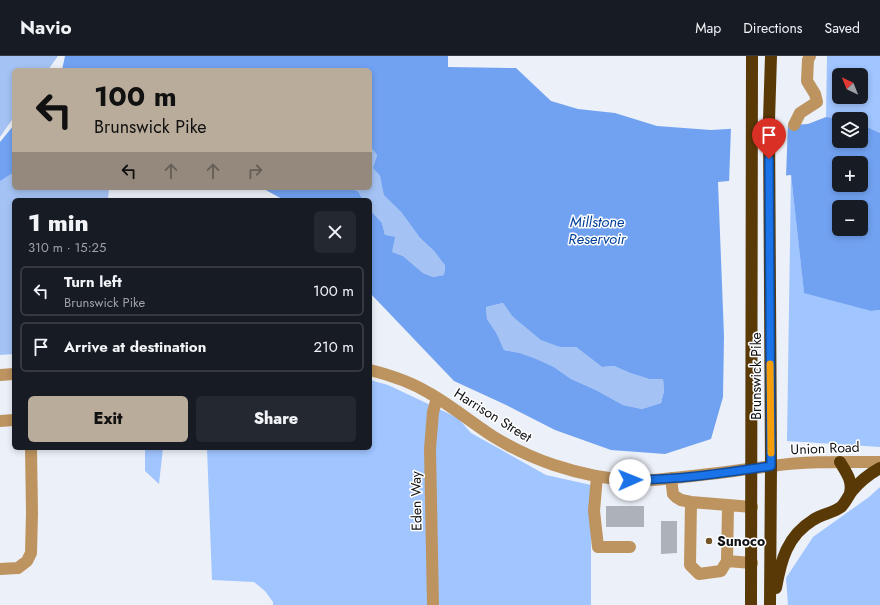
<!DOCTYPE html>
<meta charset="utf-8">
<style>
body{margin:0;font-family:Jost,sans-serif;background:#242831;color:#f1f3f6;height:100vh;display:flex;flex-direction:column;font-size:15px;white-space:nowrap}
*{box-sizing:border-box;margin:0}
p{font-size:13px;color:#9ea1a6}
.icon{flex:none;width:22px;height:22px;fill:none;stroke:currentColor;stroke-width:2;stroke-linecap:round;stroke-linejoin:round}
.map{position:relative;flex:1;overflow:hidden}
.panel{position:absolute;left:12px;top:142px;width:360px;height:252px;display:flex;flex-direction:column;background:#171b24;border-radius:6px;box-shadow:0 2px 6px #0003}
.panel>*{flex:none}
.hud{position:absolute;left:12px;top:12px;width:360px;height:122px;border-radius:6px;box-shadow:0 2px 6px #0003;background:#b9ac9b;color:#111;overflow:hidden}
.needle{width:26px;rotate:317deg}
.buttons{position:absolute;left:832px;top:12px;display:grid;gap:8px}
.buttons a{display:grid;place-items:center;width:36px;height:36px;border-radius:6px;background:#171b24;box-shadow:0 2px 6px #0003;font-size:20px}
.pin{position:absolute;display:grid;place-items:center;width:34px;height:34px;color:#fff;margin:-41px -17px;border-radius:50% 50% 50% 0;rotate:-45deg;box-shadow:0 0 4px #0007}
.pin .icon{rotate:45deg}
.me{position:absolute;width:44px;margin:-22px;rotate:89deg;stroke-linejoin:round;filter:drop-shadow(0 0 3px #0008)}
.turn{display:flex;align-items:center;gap:14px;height:84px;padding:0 16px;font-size:18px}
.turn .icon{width:52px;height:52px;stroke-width:2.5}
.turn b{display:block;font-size:28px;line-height:34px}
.lanes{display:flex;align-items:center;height:38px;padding:0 16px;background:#0003;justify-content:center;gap:20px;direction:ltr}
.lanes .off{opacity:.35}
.round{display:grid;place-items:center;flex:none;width:42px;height:42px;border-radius:6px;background:#242831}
.headline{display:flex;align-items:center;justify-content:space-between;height:68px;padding:0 16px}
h1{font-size:24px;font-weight:800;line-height:30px}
.button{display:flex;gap:8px;margin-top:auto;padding:8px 16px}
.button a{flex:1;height:46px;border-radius:6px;background:#b9ac9b;color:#111;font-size:16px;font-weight:800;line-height:46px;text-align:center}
.button a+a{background:#242831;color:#f1f3f6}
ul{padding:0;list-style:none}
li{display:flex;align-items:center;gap:12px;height:50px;margin:0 8px 6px;padding:0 8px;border:2px solid #363941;border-radius:6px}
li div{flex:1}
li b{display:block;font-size:15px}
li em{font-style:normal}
header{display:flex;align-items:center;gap:24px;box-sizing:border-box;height:56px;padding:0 20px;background:#171b24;border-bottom:1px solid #363941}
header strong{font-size:19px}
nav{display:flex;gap:22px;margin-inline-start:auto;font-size:14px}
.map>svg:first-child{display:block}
.green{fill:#a0c5ff;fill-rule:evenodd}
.forest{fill:#a4c3f4}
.water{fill:#71a2f2;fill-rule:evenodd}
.pier{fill:#ecf0f8}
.building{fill:#adb2b8}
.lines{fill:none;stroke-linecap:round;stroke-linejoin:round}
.minor{stroke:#bd9460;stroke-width:12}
.highway{stroke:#593906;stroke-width:12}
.route-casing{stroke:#114b97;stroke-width:10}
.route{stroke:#1a73e8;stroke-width:7}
.slow{stroke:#f59e0b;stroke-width:7}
.poi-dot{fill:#75562b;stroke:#fff;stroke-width:1.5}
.labels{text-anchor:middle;stroke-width:3;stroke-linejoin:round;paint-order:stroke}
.street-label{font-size:14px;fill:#0f1013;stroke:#fff}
.poi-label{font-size:14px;font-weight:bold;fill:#0f1013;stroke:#fff;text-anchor:start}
.water-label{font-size:15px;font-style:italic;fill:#00409a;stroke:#fff}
</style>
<header>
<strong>Navio</strong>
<nav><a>Map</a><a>Directions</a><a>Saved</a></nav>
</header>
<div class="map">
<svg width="880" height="549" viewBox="0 0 880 549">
<rect width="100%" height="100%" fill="#ecf0f8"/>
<path class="green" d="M827,0H880V77L861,68V63H843L826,61ZM839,19H861V41H839Z
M791,119L804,236L871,255L880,254V391L787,385Z
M370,324L388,329L458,362L471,377L546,419L591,429V549H273V546L265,535L254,526L212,524L207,392H370Z
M145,392H163L159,428L145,415Z
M880,431V549H788L786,522L813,481L869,441Z"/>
<path class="forest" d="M0,0H58L48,14H14V61L0,81Z
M370,90L377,99L373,112L380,120L385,139L401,156L420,182L434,195L445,208L444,219L433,221L423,217L403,200L391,196L385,179L382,167L370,154V144H363L358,135L349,133L348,132H370Z
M14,104V132H109L108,144H14V298L0,299V110Z
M503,247L512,260L560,291H576L602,311L614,310L630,317L649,323L663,322L664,335L661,347L642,353L623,349L596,334L571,323L554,311L520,297L504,294L497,278L487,263L486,251Z"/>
<path class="water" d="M65,0H448V11L516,12L551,45L578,53L615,57L657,70L711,74L808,68L826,61L843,63H839V85H861V68L880,77V254L871,255L804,237L791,119L718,126L724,280L723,341L711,383L665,398L611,394L555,374L504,348L454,325L370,237V154L382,167L385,179L395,181L392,196L403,200L423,217L433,221L444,219L445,209L434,195L420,182L401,156L384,139L380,120L373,112L377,99L370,90V14H62ZM839,107H861V129H839ZM839,151H861V173H839ZM503,247L512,260L541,284L560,291H576L602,311L614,310L630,317L649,323H663L664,335L661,347L642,353L623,349L596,334L571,323L554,311L536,303L520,297L504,294L497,278L487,263L486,251Z
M14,69V116L0,125V86Z
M262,132H348L349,133L358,135L363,144H284Z"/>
<path class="pier" d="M788,67L786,121L729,127L731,71Z"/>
<path class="building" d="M606,450H644V471H606Z
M661,465H677V497L661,498Z"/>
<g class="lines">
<path class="minor" d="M794,69L800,57L817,46L815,38L807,25L808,4L810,0
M370,314C390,319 411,326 429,337C452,350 472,367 494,381C512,392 533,402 554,409C578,417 605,423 631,424C645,425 659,424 673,422C706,419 739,414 772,410C808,405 844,406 880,406
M0,319L14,318
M0,365L14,364
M597,420L594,455L598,491H630
M671,422L673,438L676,441L681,444L691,446L752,451
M691,446L690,509L699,518L721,515L727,505L728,450
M727,505L752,507
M0,513L18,512L27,505L31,497L32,457L31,392
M433,549L430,393L433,356L437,342"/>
<path class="highway" d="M840,406C846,416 853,425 850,437
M776,532C781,504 787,480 813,464C822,458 833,457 841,451C846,446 848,440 852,435C860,425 869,418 880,412
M751,549L752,0
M770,549L771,410L769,64L771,0"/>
</g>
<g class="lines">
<defs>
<path id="route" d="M630,424C677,424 725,417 771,410L769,103"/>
</defs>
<use href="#route" class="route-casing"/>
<use href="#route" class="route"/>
<path class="slow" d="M770,308L771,397"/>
</g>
<circle class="poi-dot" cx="709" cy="485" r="4"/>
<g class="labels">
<g class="street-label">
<text transform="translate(756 320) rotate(-90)" y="5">Brunswick Pike</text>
<text transform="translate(493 359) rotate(32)" y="5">Harrison Street</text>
<text transform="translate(825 392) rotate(-2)" y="5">Union Road</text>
<text transform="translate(416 445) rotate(-91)" y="5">Eden Way</text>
</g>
<g class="poi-label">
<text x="717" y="490">Sunoco</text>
</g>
<g class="water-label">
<text x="597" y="171">Millstone<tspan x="597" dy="17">Reservoir</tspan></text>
</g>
</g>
</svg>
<div class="buttons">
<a><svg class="needle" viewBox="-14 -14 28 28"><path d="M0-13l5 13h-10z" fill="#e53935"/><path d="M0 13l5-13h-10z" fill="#9ea1a6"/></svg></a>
<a><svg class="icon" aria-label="layers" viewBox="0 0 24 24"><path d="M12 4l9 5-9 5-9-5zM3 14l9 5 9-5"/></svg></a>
<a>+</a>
<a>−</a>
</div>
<div class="pin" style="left:769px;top:103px;background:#d93025"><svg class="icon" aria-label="arrive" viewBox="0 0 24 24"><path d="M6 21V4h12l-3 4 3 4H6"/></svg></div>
<svg class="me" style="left:630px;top:424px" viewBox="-20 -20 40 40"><circle r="19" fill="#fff"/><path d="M0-13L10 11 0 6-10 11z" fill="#1a73e8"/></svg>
<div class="hud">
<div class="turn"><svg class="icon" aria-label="left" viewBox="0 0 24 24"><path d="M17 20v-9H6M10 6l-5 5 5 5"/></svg><div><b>100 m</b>Brunswick Pike</div></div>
<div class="lanes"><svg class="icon" aria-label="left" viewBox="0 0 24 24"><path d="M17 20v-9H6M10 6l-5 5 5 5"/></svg><svg class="icon off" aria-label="ahead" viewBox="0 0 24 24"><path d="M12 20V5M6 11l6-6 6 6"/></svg><svg class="icon off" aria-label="ahead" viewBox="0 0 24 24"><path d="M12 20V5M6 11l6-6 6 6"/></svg><svg class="icon off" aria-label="right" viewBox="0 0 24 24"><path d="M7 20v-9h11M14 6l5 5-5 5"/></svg></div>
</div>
<section class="panel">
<div class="headline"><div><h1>1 min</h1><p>310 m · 15:25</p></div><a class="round"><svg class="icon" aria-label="close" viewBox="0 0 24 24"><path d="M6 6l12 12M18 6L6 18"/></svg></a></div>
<ul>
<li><svg class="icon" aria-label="left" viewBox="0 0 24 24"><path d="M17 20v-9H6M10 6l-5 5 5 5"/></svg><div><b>Turn left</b><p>Brunswick Pike</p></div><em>100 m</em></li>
<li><svg class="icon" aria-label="arrive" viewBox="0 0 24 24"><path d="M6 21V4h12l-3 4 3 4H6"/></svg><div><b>Arrive at destination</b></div><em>210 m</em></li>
</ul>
<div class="button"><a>Exit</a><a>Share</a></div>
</section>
</div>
